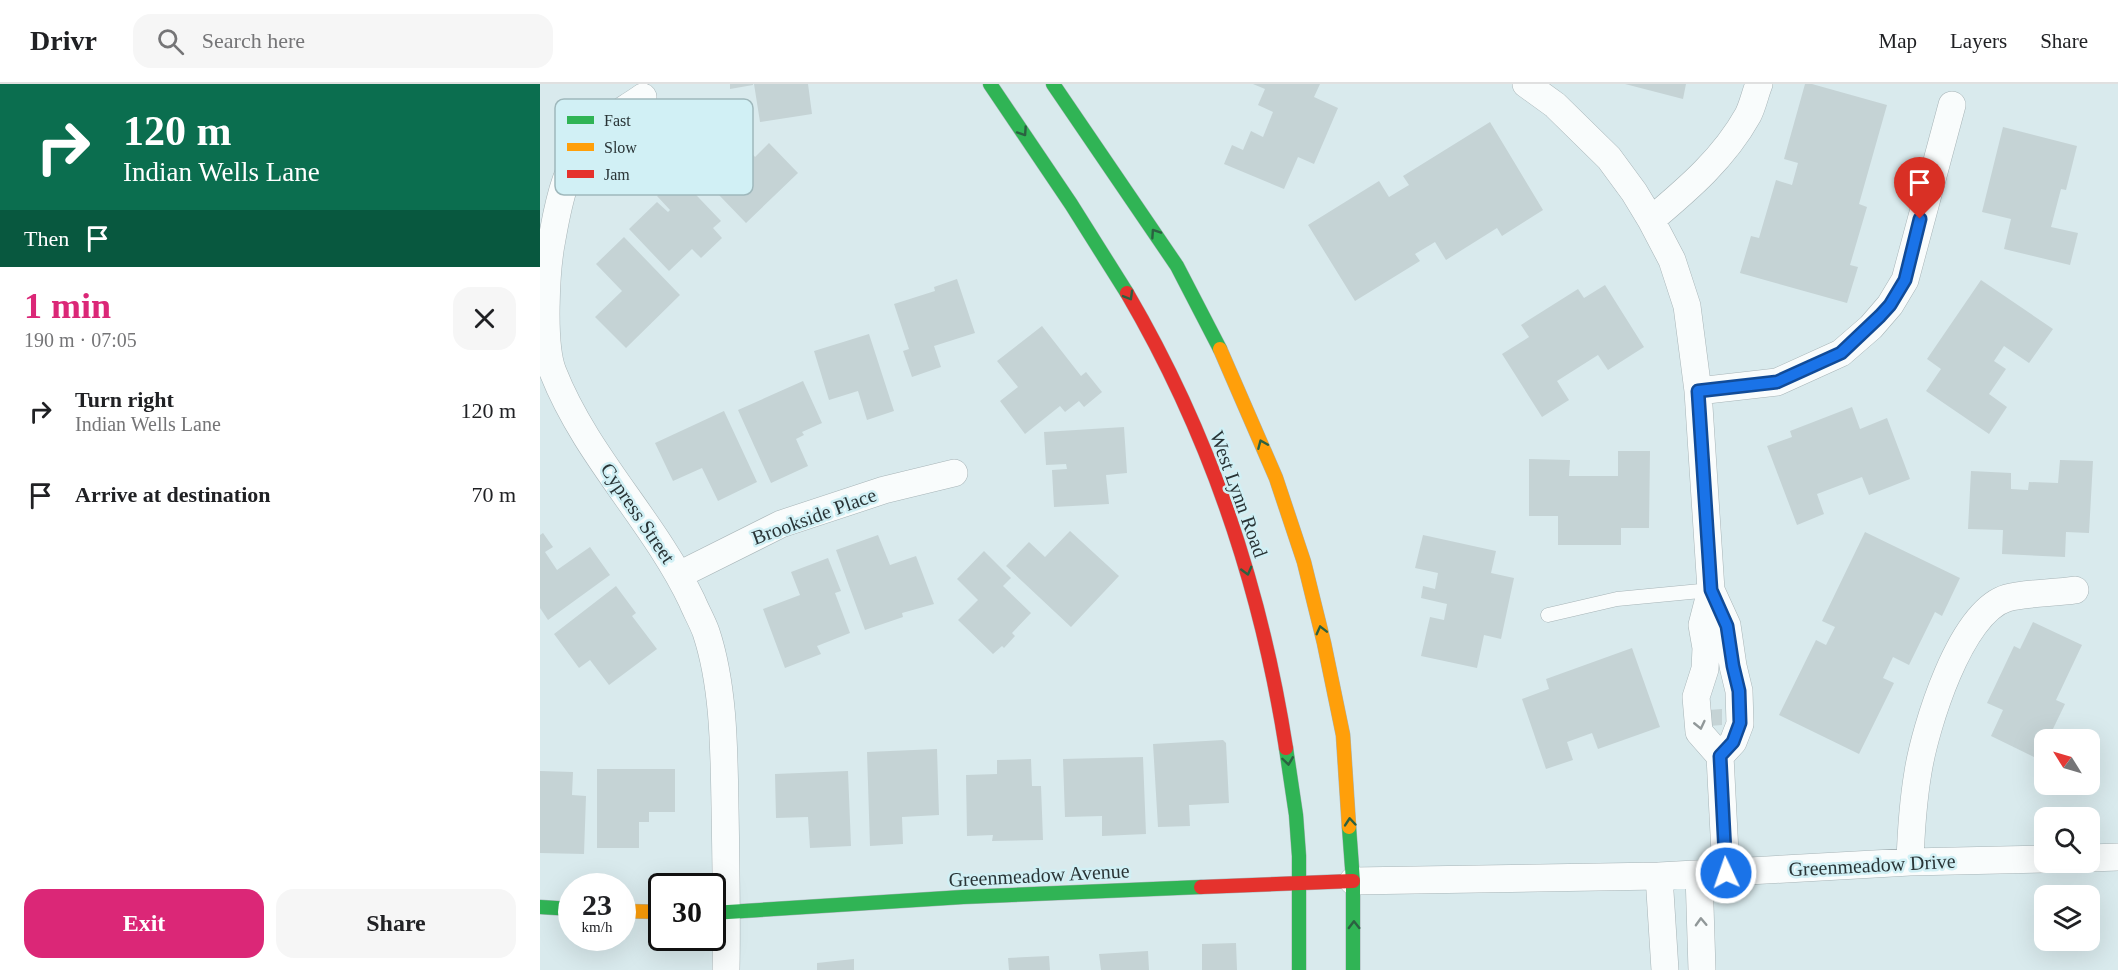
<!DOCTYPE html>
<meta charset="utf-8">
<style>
body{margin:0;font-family:"Times New Roman",serif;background:#f6f6f6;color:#202124;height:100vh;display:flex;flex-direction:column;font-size:22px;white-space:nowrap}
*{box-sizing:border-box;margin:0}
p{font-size:20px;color:#757577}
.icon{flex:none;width:33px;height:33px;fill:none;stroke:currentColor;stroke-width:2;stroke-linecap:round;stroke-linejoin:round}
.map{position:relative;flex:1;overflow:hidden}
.side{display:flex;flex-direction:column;background:#fff;width:540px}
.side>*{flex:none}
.top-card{background:#0b6e4f;color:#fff;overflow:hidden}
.needle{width:39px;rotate:307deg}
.controls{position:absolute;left:1494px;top:645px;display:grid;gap:12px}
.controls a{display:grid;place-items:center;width:66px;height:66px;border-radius:12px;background:#fff;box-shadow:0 6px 24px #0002;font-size:30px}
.speed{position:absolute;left:18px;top:789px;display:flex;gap:12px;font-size:30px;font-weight:700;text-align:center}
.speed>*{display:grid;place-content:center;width:78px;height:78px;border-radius:50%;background:#fff;box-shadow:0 6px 24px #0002;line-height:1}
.speed small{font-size:15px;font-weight:400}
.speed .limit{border:3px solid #111;border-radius:9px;background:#fff;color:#111}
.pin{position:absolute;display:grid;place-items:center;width:51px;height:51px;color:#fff;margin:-62px -26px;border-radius:50% 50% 50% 0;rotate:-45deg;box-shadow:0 0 6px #0007}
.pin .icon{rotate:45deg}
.me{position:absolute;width:66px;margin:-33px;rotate:357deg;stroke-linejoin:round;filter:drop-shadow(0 0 4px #0008)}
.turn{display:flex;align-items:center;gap:21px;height:126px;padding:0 24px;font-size:27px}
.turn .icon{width:78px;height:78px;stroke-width:2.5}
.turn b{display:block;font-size:42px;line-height:51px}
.then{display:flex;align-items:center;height:57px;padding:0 24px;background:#0003;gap:12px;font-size:22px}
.round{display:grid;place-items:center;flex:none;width:63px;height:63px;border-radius:18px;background:#f6f6f6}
.head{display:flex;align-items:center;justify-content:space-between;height:102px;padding:0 24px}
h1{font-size:36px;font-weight:600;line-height:45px;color:#db2777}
.button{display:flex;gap:12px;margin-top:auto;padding:12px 24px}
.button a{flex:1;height:69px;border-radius:18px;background:#db2777;color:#fff;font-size:24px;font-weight:600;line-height:69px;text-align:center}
.button a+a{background:#f6f6f6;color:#202124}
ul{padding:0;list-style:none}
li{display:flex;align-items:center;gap:18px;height:84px;padding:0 24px}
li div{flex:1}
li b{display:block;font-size:22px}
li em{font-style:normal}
header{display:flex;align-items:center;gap:36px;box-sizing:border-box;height:84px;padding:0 30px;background:#fff;border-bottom:2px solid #e0e0e0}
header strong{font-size:28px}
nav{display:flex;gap:33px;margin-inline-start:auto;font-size:21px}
.search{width:420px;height:54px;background:#f6f6f6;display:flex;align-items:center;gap:15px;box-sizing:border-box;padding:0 21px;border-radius:18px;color:#757577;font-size:22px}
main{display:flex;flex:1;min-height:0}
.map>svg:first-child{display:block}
.building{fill:#c5d3d5}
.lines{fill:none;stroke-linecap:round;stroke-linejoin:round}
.lane-casing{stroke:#a7b4b7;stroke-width:15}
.street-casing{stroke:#a7b4b7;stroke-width:28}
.fast-casing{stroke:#a7b4b7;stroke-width:15}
.slow-casing{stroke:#a7b4b7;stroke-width:15}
.jam-casing{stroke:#a7b4b7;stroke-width:15}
.lane{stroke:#f9fcfc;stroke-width:14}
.street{stroke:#f9fcfc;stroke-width:27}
.fast{stroke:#30b455;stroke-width:14}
.slow{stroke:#ff9f0a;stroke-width:14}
.jam{stroke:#e5322d;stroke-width:14}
.oneway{stroke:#2b6141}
.oneway2{stroke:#919899}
.route-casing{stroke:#114b97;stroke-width:15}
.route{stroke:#1a73e8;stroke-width:10}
.labels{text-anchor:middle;stroke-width:5;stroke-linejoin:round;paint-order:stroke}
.street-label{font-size:20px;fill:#293436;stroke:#d1f0f5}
.key{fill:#d1f0f5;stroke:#9fb8bc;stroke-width:1.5}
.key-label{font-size:16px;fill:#293436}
</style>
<header>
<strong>Drivr</strong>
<div class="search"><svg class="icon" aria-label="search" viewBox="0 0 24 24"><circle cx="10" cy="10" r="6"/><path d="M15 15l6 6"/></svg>Search here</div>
<nav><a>Map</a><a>Layers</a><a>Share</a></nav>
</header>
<main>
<section class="side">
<div class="top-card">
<div class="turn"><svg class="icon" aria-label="right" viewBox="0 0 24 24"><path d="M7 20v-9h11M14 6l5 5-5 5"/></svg><div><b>120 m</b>Indian Wells Lane</div></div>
<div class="then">Then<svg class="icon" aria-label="arrive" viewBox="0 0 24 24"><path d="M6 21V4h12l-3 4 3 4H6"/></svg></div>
</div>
<div class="head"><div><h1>1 min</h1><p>190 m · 07:05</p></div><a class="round"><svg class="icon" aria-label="close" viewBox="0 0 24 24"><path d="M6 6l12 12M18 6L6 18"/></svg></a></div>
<ul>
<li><svg class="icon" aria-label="right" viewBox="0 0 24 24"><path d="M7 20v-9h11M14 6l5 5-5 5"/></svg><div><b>Turn right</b><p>Indian Wells Lane</p></div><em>120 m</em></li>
<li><svg class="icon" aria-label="arrive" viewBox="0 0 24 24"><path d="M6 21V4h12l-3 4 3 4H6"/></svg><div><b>Arrive at destination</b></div><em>70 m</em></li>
</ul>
<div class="button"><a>Exit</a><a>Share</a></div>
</section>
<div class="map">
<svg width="1578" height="886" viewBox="0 0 1578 886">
<rect width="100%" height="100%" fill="#d9eaed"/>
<path class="building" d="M190,0H213V1L190,5Z
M214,0H268L272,30L220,38Z
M713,0H780L774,13L798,24L774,80L758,73L744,105L684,80L692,61L703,66L711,47L723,53L733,28L718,21L725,5Z
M1085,0H1146L1143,15Z
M1265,0H1272L1347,21L1319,120L1327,123L1310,181L1318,183L1307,219L1200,189L1211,152L1219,154L1236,96L1252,101L1258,79L1244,75Z
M950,38L1003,126L962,152L957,144L906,176L895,158L875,170L880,177L815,217L768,141L839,97L849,113L869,101L863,92Z
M1463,43L1537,62L1526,106L1521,105L1511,143L1538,149L1530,181L1464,165L1471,135L1442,128Z
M181,51L204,73L210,67L215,73L229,59L258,89L206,139L150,81Z
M138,92L181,137L173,144L182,154L161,174L152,165L129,187L89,145L117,118L128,128L130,126L117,112Z
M84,153L140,211L86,264L55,233L82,207L56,180Z
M417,195L435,249L394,262L401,283L372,293L363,267L369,265L354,220L395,207L394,203Z
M1441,196L1513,245L1489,279L1464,262L1454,277L1466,285L1449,310L1467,323L1449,350L1386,307L1401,285L1387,275Z
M1065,201L1104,263L1068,286L1058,271L1017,297L1029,316L1002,333L962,270L989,253L981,241L1038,205L1044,214Z
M502,242L541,292L546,288L562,308L544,323L539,317L525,328L520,322L485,350L460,317L478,303L457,277Z
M329,250L354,327L327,336L318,307L289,316L274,267Z
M263,297L282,339L262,348L264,351L256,355L268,382L231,399L198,326Z
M1312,323L1320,345L1347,334L1370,395L1329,411L1322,393L1277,410L1284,430L1257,441L1227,362L1252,353L1250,347Z
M184,327L217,398L178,417L162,384L133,397L115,359Z
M584,343L587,389L566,391L569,420L514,423L512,386L527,385L526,380L506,381L504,348Z
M1078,367H1110L1109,444H1081V461H1018V432H989V375L1030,376L1029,392H1078Z
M1520,376L1553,377L1549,449L1526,448L1525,473L1462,470L1463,446L1428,445L1431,387L1471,389V405L1488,406L1489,398L1518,399Z
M530,447L579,492L531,543L466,482L489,458L505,473Z
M1325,448L1420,494L1402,532L1395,528L1369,581L1353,573L1343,594L1354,599L1319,670L1239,631L1276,556L1286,561L1295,543L1282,537Z
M3,449L13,463L5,468L17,486L50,463L70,491L8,536L0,524V451Z
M338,451L350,481L376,472L394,520L362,529L363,533L325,546L296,466Z
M883,451L956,467L951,489L974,494L961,555L944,551L937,584L881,572L890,533L904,536L907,520L881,514L883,502L895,505L898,489L875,484Z
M444,467L471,494L463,502L491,529L472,549L475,552L464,564L462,562L453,570L418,536L438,516L417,495Z
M288,474L301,507L295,509L310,549L277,562L281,570L245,584L223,525L260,511L251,488Z
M76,502L96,529L92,532L117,565L69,601L50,576L39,584L14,550Z
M1493,538L1542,561L1516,616L1525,620L1511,649L1519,653L1517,656H1504V678L1451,652L1463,626L1447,619L1474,562L1480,565Z
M1092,564L1120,643L1058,665L1052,649L1027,658L1033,676L1006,685L982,615L1009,605L1006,595Z
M1182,625V641L1169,642L1168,626Z
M683,656L686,659L689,719L649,721L650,742L618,743L613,660Z
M397,665L399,731L362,733L363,760L330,762L327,668Z
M603,673L606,750L562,752V732L525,733L523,675Z
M491,675L492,702H501L503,756L452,757L453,751L427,752L426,691L457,690V676Z
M57,685H135V728H109V738H99V764H57Z
M0,687L33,688L32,711L46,712L44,770L0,769Z
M308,687L311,762L270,764L268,733L236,734L235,690Z
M696,859L697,886H662V860Z
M608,867L609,886H561L559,870Z
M509,872L510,886H469L468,874Z
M314,875V886H277V879Z"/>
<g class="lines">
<defs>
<path id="lane" d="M1008,531L1077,515L1171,506"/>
<path id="street" d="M986,0L1015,21L1069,74L1094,108L1111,136L1132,176L1147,222L1158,307L1171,506L1162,541L1166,564L1165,585L1156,613L1159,648L1180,672L1186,789
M103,13C88,24 69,33 56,46C27,76 19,115 12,155C6,185 2,261 13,288C46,372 114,437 152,517C156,527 162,537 166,548C184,602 184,666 185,723C186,778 187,832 186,886
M1111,136C1149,104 1184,74 1208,31C1213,21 1215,10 1219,0
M1158,307L1237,298L1301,269L1331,243L1350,221L1365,196L1412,21
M139,491L241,440L344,406L414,389
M1171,506L1187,541L1193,582L1199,607L1200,640L1193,658L1180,672
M1550,774L1578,773
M1370,778C1371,748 1373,718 1378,688C1385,644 1420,528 1467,514C1484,509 1516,509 1535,506
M1159,790L1162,886
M1119,792L1125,886
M813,797L1119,792L1370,778L1504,775"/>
<path id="fast" d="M450,0L531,120L587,209
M513,0L637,182L680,265
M746,664L756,731L759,772V886
M809,743L813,797V886
M0,823L32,825
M172,829L423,813L661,803"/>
<path id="slow" d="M680,265L736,394L764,478L784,559L803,651L809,743
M82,827L122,828"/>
<path id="jam" d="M587,209C669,349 721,504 746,664
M661,803L813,797"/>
</defs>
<use href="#lane" class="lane-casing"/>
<use href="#street" class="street-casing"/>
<use href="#fast" class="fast-casing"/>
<use href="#slow" class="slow-casing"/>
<use href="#jam" class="jam-casing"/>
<use href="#lane" class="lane"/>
<use href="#street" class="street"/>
<use href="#fast" class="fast"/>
<use href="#slow" class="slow"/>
<use href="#jam" class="jam"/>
</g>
<defs><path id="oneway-chevron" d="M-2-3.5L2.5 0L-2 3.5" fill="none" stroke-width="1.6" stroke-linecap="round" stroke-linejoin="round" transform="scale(1.5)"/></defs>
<g class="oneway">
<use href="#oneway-chevron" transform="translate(483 48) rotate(56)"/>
<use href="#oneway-chevron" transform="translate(615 149) rotate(-124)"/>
<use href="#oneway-chevron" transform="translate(589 212) rotate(60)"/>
<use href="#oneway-chevron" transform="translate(722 360) rotate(-113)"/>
<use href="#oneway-chevron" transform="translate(707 487) rotate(75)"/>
<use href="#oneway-chevron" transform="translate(781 546) rotate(-104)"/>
<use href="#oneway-chevron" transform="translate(748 677) rotate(82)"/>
<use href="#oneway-chevron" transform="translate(810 738) rotate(-95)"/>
<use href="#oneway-chevron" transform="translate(814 841) rotate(-91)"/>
</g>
<g class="oneway2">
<use href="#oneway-chevron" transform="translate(1160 641) rotate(77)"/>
<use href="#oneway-chevron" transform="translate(1161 838) rotate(-92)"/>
</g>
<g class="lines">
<defs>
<path id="route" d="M1186,789L1180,672L1193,658L1200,639L1199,607L1193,582L1187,542L1171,506L1158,307L1237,298L1301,269L1340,232L1350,221L1365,196L1380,135"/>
</defs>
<use href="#route" class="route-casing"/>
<use href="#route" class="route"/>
</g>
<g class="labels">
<g class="street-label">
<text transform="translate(699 410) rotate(70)" y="7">West Lynn Road</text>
<text transform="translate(98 429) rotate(56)" y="7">Cypress Street</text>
<text transform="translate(274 432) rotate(-20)" y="7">Brookside Place</text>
<text transform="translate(1332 781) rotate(-3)" y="7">Greenmeadow Drive</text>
<text transform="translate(499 791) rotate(-3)" y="7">Greenmeadow Avenue</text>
</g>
</g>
<rect x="15" y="15" width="198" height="96" rx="9" class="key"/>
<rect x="27" y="32" width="27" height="8" fill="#30b455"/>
<rect x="27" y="59" width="27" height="8" fill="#ff9f0a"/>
<rect x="27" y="86" width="27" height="8" fill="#e5322d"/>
<g class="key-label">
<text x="64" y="42">Fast</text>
<text x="64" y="69">Slow</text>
<text x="64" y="96">Jam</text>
</g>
</svg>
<div class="controls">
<a><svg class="needle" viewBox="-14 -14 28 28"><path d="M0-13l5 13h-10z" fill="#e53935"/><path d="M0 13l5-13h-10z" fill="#757577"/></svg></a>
<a><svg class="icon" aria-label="search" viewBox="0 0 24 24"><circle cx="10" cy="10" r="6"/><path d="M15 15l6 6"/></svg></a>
<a><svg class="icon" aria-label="layers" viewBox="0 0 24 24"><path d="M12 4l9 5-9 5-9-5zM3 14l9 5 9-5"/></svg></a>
</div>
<div class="speed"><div>23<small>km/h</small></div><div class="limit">30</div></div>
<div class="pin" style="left:1380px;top:135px;background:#d93025"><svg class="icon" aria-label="arrive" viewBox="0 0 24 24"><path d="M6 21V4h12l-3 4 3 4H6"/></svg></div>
<svg class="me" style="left:1186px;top:789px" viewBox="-20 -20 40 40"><circle r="17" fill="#1a73e8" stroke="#fff" stroke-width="3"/><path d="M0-11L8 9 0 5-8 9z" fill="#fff"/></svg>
</div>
</main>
